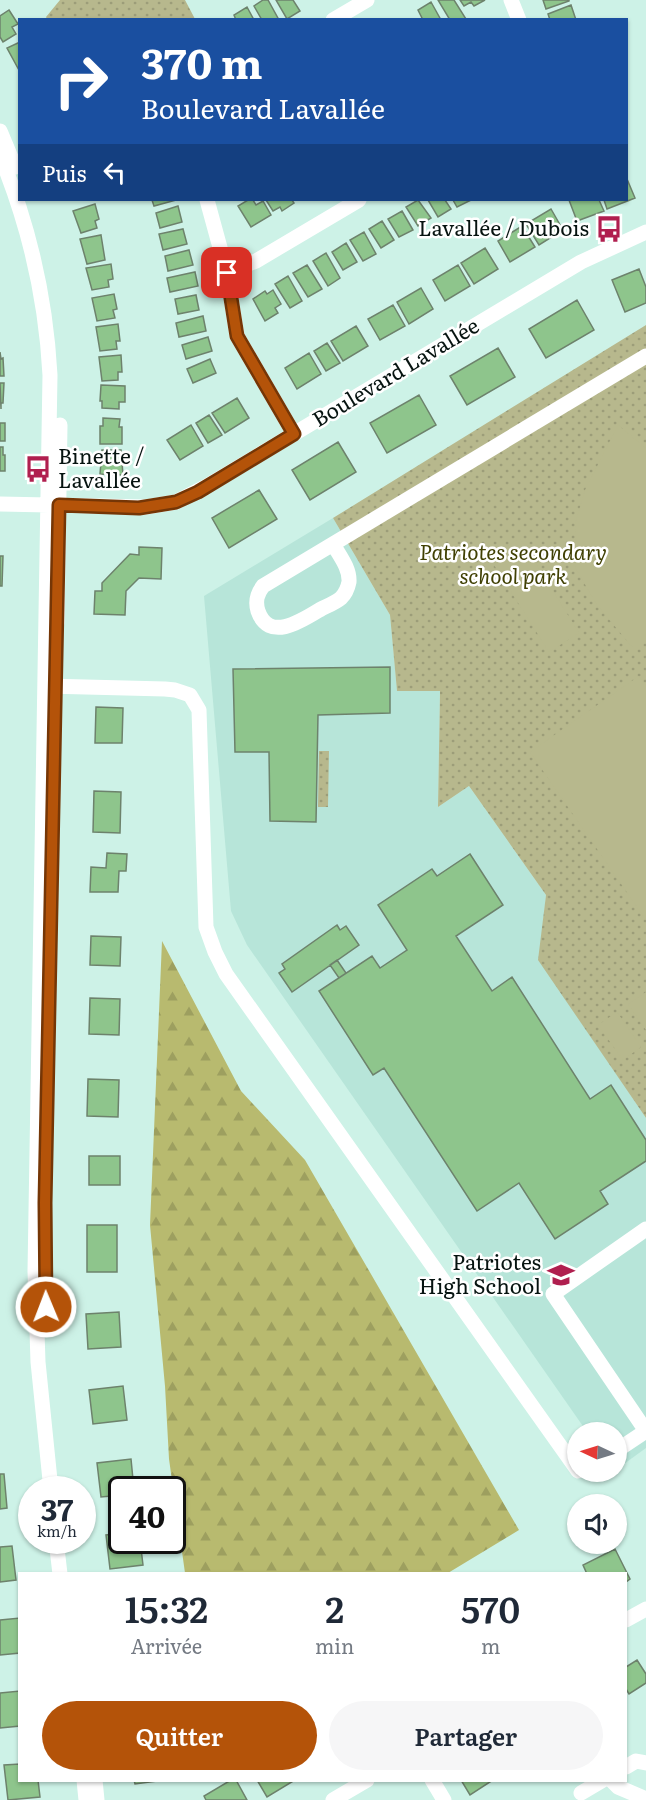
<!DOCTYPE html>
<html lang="fr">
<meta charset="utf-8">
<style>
body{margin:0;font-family:Literata,serif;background:#f6f6f7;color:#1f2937;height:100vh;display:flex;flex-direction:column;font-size:22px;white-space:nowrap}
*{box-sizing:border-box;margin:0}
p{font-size:20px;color:#747a83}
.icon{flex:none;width:33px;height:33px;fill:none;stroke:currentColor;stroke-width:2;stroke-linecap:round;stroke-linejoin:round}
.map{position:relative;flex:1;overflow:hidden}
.details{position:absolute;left:18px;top:1572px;width:609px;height:210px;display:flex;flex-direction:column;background:#fff;border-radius:0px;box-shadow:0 2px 4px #0004}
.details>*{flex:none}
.top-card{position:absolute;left:18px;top:18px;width:610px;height:183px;border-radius:0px;box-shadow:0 2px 4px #0004;background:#1a4fa0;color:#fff;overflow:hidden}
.needle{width:39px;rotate:274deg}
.buttons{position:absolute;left:567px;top:1422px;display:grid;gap:12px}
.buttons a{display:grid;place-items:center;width:60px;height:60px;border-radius:50%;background:#fff;box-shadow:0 2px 4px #0004;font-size:30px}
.speed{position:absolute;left:18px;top:1476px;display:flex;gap:12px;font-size:30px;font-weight:700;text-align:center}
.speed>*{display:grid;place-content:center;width:78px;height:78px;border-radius:50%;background:#fff;box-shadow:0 2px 4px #0004;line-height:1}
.speed small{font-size:15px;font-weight:400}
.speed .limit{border:3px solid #111;border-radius:9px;background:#fff;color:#111}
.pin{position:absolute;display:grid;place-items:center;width:51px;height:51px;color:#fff;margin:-26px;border-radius:12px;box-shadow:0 3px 9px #0006}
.me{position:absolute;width:66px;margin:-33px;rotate:359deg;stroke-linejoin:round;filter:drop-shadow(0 0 4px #0008)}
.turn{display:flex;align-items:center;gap:21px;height:126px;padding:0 24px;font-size:27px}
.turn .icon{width:78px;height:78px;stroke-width:2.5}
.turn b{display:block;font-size:42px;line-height:51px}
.then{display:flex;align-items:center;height:57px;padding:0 24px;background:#0003;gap:12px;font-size:22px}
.eta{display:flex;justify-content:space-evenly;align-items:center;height:102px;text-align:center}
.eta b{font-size:36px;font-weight:600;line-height:42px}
.cta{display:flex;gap:12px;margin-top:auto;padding:12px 24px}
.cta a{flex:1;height:69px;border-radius:36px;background:#b45309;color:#fff;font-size:24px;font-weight:600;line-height:69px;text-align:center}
.cta a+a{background:#f6f6f7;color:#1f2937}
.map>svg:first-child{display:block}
.built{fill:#b7e5d9}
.green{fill:url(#green-dots)}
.forest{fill:url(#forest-firs)}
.pitch{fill:#b7b88d}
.building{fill:#8ec58c;stroke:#6d826c;stroke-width:1.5}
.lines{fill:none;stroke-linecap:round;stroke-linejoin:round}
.minor{stroke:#fff;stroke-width:15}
.route-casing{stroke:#753606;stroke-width:15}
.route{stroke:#b45309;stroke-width:10}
.labels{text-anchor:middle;stroke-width:5;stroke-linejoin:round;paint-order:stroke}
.poi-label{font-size:21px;fill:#061310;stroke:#fff;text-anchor:end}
.street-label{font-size:21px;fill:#061310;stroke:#fff}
.park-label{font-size:21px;font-style:italic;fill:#404003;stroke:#fff}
</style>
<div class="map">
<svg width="646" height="1800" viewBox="0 0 646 1800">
<defs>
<pattern id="green-dots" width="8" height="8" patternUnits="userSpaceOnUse" patternTransform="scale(1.5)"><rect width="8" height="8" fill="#b7b88d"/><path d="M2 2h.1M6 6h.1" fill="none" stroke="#9c9d79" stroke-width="1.8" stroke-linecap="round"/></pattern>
<pattern id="forest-firs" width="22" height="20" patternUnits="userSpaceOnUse" patternTransform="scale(1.5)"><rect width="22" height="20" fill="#b8ba6f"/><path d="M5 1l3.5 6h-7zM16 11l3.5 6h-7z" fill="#9d9f5f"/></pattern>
</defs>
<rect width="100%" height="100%" fill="#cdf2e7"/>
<path class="built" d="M333,518L390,615L397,690H440L438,807L469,786L546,895L539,960L646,1118V1448L617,1469L616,1432H587L247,945L231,911L204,596Z"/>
<path class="green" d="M60,0H185L195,19H47L46,17Z
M646,325V1118L538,960L546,895L469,786L438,807L440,691H397L390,615L333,518Z
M319,751H329L328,807H318Z"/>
<path class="forest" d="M162,941L241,1091L305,1160L519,1530L448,1573H185L169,1459L165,1386L150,1225Z"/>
<path class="pitch" d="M618,425L646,448V635L633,648L597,605L576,569L575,524L585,490Z
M520,538L579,633L549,652L489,557Z
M639,676L646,686V920L530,752Z
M646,992V1030L628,1004Z
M617,1012L641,1047L623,1060L598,1025Z"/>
<path class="building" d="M263,0H268L279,20H262L254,6Z
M276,0H293L300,11L287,19Z
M438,0H454L466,19L450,20Z
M460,0H485L474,6L471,2L464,6Z
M543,0H569V1L546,9Z
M431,2L441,20H423L418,10Z
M571,5L576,20H550L548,14Z
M247,7L254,20H236L234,15Z
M9,10L18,24L12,27L16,34L3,42L0,37V16Z
M20,42V72L7,48Z
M627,179L635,198L607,209L604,200H627Z
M152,200H176L154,206Z
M248,200H253L256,205L263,201L271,215L251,227L238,206Z
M266,200H292L294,203L282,211L280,207L273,211Z
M418,200L431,218L418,226L406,207Z
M428,200H445L451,209L438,217Z
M453,200H471L457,207Z
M569,200H599L604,211L577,221Z
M95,204L99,219L95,221L97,228L81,233L73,211Z
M178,206L182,222L160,228L156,213Z
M551,209L563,230L539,245L526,224Z
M402,211L413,230L399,237L388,219Z
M382,221L394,240L381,248L369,229Z
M522,226L535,247L510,262L498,241Z
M183,229L187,244L163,250L159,234Z
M364,232L376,254L363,261L350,240Z
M101,235L105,260L87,264L80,239Z
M346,243L357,262L343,270L332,252Z
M485,248L498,269L474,284L461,263Z
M189,250L193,265L168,271L165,256Z
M326,253L340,278L328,286L313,261Z
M111,264L113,279L108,280L109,287L92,290L86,268Z
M307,265L322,289L308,297L293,273Z
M458,265L470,286L445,301L433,280Z
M639,269L646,287V303L625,312L612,280Z
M195,272L198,286L170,292L167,278Z
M288,276L302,301L290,308L275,284Z
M421,288L433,309L409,324L397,302Z
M273,290L281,304L275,308L278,313L265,321L253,299L265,291L267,294Z
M114,294L117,309L113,310L115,318L97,321L92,298Z
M196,295L199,310L178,314L175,299Z
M577,300L594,330L546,358L529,329Z
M393,305L405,326L380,340L368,319Z
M203,316L206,331L179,337L176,323Z
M118,324L120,341H116L117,349L100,351L96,327Z
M356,326L368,346L343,361L331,341Z
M208,337L212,351L186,359L182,345Z
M327,343L340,363L326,371L314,351Z
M498,348L515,377L467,405L450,376Z
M0,352L1,359L3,358L4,376H0Z
M309,353L321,374L297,389L285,368Z
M121,355L122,372H118V380L102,381L99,357Z
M210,359L216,373L193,383L187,369Z
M0,383H4L3,403H1V409Z
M101,385L125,386V402H119V409L102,408V401H100Z
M419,395L436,425L387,453L370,423Z
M237,398L249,418L225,433L212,413Z
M209,415L222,435L208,443L196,423Z
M103,418L120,419L119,427H122V444H100V426H103Z
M0,423H5V441H0Z
M191,425L203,446L180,460L167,440Z
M338,442L356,472L310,500L292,470Z
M0,447H3V455H5V471H0Z
M102,450H121L123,475L100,474Z
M259,490L277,519L229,548L212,518Z
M139,547L162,548L161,579L139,578L126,591L125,615L94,614L95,591H102V583L130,554L139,555Z
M0,556H3L2,586H0Z
M390,667V713L318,715L316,822L270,821L269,752H235L233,669Z
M96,707L123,708L122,743H95Z
M94,791L121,792L120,833L93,832Z
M107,853L127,854L126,871H119L118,892H90L91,867L106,868Z
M470,854L503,905L456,936L492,991L512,977L590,1099L611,1085L646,1140V1161L600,1191L608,1204L555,1239L519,1183L477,1211L384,1068L373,1075L319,991L372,956L380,968L407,950L378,905L432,869L437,876Z
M337,925L340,930L346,926L359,945L292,992L279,973L285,969L282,964Z
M91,936L121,937L120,966L90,965Z
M337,960L346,973L339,978L330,965Z
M90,998L120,999L119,1035L89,1034Z
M88,1079L119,1080L118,1117L87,1116Z
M89,1156H120V1185H89Z
M87,1225H117V1272H87Z
M119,1312L121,1347L88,1349L86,1314Z
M123,1386L127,1420L93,1424L89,1390Z
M131,1459L134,1490H122V1495L101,1497L97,1463Z
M0,1474H4L7,1508L0,1509Z
M122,1533V1540H140L143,1565L110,1569L106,1535Z
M12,1546L16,1580L0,1582V1547Z
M615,1549L630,1579L626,1582V1574H587L583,1565Z
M20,1618V1653L0,1655V1620Z
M637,1660L646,1674V1683L629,1694L626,1689V1667Z
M20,1691V1726L0,1728V1693Z
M20,1764V1780H38L40,1797L8,1800L4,1765Z
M134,1780H165L135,1784Z
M231,1780H236L247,1800H206L204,1796Z
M257,1780H295L267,1797Z
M461,1780H493L470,1795Z"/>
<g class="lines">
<path class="minor" d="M511,0L519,20
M333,20L367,0
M0,131L15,167
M0,155C29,225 46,300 50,375L35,1271L38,1362L51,1490
M207,200L227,273L237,336L294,434
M227,273L256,261L359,200
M0,504L146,507L176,502L207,486L581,262L646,232
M333,544C339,555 350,568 349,582C348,587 345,594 341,598C335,603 327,606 321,609C303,620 269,643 258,611C255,601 257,594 263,586L646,356
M57,623L60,425
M46,686L165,689L175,690L190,695L199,710L206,927L215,952L226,974L578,1471
M646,1431L553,1294L646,1229
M616,1451L646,1431
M56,1540L60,1574
M626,1620L646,1609
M626,1767L636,1761L646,1763
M84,1780L86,1800
M95,1780L97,1800
M432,1780L444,1800
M611,1780L618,1787L646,1799
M581,1793L603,1780
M333,1800L367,1780"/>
</g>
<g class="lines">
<defs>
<path id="route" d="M46,1307L45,1203L59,505L139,508L176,502L198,492L294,434L237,336L227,273"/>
</defs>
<use href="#route" class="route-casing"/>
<use href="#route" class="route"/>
</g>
<defs>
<symbol id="bus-bare" viewBox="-9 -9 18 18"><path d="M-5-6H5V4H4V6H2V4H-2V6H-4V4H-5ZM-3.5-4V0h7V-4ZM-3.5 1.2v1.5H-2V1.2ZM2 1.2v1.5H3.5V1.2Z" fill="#b01f4f" stroke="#fff" stroke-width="2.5" paint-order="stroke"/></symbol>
<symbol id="school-bare" viewBox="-9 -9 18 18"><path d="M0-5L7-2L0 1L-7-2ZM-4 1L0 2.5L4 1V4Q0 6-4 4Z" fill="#b01f4f" stroke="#fff" stroke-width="2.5" paint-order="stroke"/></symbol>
</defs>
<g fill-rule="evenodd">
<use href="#bus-bare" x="590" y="210" width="38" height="38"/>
<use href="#bus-bare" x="19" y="450" width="38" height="38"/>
<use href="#school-bare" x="542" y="1256" width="38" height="38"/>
</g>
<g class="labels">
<g class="poi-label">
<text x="589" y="236">Lavallée / Dubois</text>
<text x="58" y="464" text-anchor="start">Binette /<tspan x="58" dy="24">Lavallée</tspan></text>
<text x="541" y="1270">Patriotes<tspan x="541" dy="24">High School</tspan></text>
</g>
<g class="street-label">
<text transform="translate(396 373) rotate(-31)" y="7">Boulevard Lavallée</text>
</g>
<g class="park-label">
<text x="513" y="560">Patriotes secondary<tspan x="513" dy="24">school park</tspan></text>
</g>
</g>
</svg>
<div class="buttons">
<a><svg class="needle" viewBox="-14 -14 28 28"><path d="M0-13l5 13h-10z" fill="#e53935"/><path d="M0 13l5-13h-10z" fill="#747a83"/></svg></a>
<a><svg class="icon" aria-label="sound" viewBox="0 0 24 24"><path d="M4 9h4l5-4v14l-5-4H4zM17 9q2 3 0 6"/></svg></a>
</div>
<div class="speed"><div>37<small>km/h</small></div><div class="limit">40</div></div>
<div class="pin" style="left:227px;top:273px;background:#d93025"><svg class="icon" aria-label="arrive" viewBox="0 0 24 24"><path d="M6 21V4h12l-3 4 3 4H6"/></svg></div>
<svg class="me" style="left:46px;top:1307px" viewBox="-20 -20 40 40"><circle r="17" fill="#b45309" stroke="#fff" stroke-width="3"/><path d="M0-11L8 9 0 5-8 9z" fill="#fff"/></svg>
<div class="top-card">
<div class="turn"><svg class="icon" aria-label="right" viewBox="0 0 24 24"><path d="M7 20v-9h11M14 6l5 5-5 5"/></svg><div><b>370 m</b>Boulevard Lavallée</div></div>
<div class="then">Puis<svg class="icon" aria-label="left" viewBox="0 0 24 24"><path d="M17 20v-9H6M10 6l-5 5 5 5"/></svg></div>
</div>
<section class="details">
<div class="eta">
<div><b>15:32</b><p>Arrivée</p></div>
<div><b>2</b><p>min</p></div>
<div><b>570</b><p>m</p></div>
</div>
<div class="cta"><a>Quitter</a><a>Partager</a></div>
</section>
</div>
